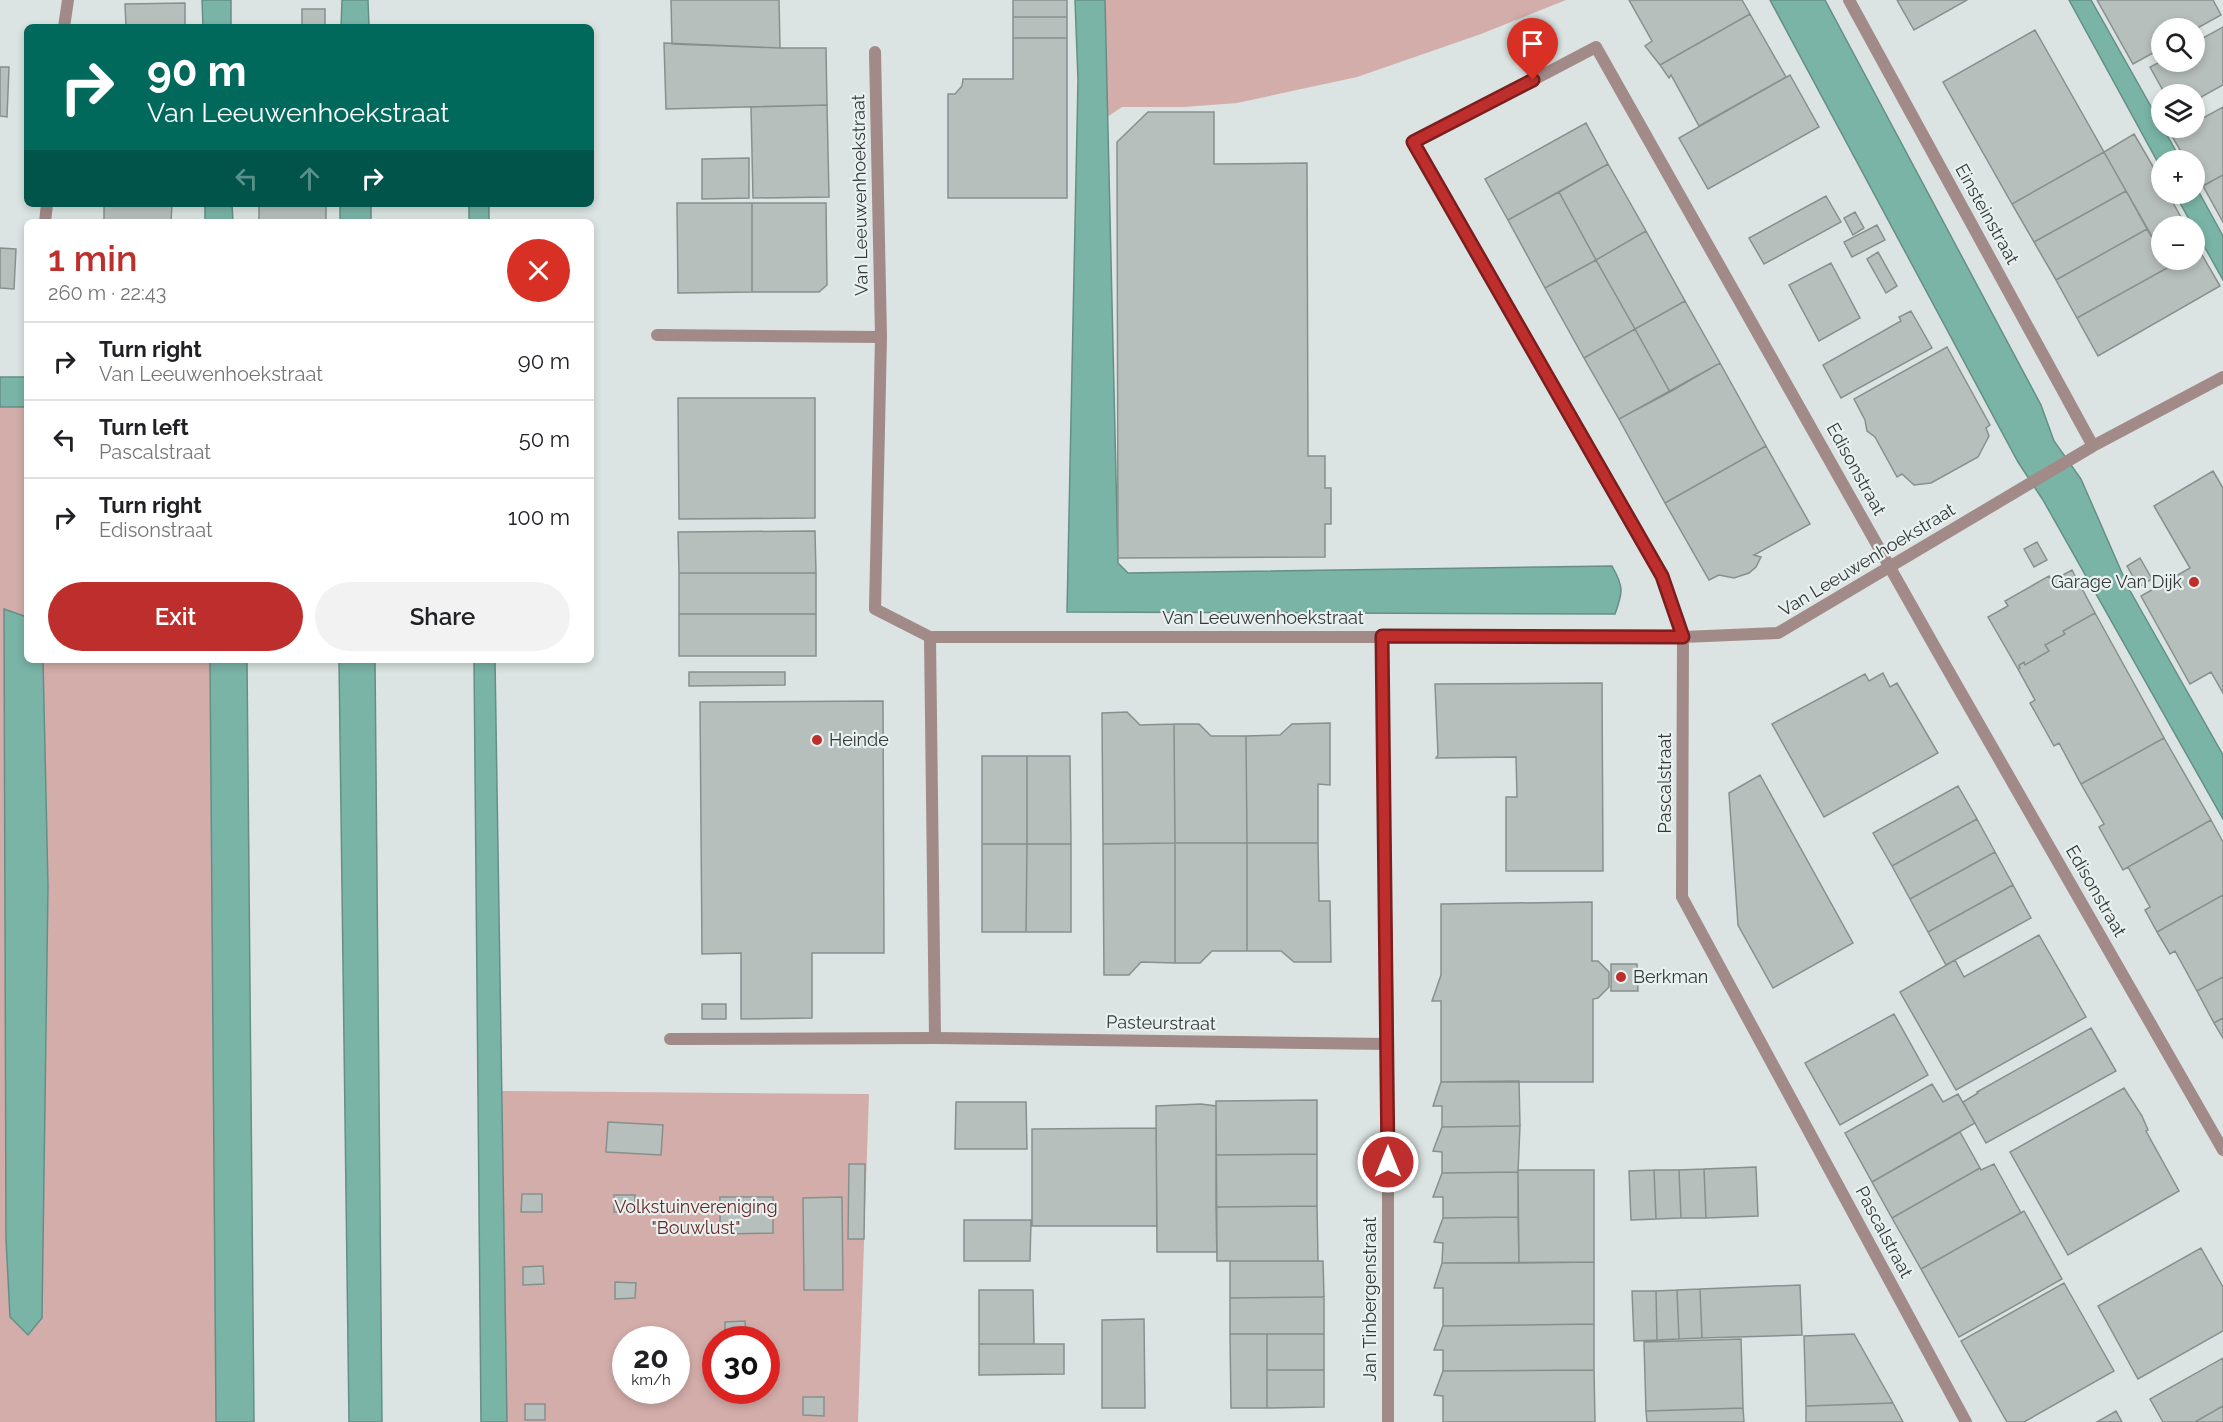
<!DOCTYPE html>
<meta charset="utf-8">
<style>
body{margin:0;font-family:Raleway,sans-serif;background:#f2f2f2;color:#202124;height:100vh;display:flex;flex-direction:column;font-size:22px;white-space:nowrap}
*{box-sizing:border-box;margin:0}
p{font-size:20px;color:#757577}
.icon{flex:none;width:33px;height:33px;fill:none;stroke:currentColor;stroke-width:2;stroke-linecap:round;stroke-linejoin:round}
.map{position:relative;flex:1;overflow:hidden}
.details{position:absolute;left:24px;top:219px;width:570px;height:444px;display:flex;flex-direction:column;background:#fff;border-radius:9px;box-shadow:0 3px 9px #0003}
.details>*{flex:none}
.banner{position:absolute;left:24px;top:24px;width:570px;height:183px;border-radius:9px;box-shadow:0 3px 9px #0003;background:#00695c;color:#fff;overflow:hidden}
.buttons{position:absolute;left:2151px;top:18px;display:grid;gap:12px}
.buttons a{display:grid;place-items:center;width:54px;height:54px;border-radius:50%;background:#fff;box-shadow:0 3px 9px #0003;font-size:30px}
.speed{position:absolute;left:612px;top:1326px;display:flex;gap:12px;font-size:30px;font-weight:700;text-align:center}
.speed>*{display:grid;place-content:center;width:78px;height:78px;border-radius:50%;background:#fff;box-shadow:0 3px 9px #0003;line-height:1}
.speed small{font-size:15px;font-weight:400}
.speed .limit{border:9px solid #d22;background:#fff;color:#111}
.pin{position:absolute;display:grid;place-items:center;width:51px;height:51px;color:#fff;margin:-62px -26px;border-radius:50% 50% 50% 0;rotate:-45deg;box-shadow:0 0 6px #0007}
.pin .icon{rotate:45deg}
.me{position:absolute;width:66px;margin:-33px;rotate:0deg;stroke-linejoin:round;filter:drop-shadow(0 0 4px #0008)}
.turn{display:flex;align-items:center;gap:21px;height:126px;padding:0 24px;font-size:27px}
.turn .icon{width:78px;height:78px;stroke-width:2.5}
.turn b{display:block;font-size:42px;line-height:51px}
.lanes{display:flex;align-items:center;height:57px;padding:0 24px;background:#0003;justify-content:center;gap:30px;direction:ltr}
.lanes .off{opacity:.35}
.round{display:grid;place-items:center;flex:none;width:63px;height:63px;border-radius:32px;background:#f2f2f2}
.overview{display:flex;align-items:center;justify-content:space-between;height:102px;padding:0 24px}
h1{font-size:36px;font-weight:600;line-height:45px;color:#bd2e2d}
.cta{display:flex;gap:12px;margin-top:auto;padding:12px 24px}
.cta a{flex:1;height:69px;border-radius:36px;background:#bd2e2d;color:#fff;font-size:24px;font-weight:600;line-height:69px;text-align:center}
.cta a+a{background:#f2f2f2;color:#202124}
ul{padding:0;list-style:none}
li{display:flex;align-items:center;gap:18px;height:78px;padding:0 24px;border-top:2px solid #e0e0e0}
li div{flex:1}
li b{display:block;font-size:22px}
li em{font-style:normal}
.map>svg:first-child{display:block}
.green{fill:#d3ada9;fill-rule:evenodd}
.water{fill:#7ab4a7;stroke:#658f86;stroke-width:1.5}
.building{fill:#b7bfbd;stroke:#88908e;stroke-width:1.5}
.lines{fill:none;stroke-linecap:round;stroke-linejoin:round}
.service{stroke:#a18a87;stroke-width:12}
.minor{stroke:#a18a87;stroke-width:12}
.route-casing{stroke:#7b1e1d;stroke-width:15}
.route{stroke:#bd2e2d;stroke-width:10}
.poi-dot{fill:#bd2e2d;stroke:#e8f1ef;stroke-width:2}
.labels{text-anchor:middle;stroke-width:4.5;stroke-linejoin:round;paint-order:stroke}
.street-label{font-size:18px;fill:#353838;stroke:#e8f1ef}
.poi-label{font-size:18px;fill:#353838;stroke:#e8f1ef;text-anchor:start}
.park-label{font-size:18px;fill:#682724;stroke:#e8f1ef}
</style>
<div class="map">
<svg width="2223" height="1422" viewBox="0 0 2223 1422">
<rect width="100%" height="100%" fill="#dbe4e2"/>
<path class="green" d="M1105,0H1566L1481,34L1357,77L1237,103L1184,107H1122L1107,117Z
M0,407H27V617L4,610L28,1335L42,1318L48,886L43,660H210L216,1422H0Z
M502,1091L869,1094L858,1422H507ZM626,1340H676V1390H626ZM716,1340H766V1390H716Z"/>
<path class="water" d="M202,0H231V27H203Z
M342,0H368L369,27H341Z
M1075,0H1105L1118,563L1128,573L1612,566C1624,587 1623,592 1615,614L1067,612L1078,80Z
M1770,0H1825L2041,405L2054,441L2081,479L2129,589L2223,755V819L2043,500L2018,462Z
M2069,0H2091L2181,160H2162L2161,168Z
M2195,185L2223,236V280L2175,194H2194Z
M205,204H232L233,222H205Z
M340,204H371V222H340Z
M469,204H489V222H469Z
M0,377H27V407H0Z
M4,609L27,617V660H43L48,886L42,1318L28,1335L10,1317L6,1239Z
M210,660H247L254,1422H216Z
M339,660H375L382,1422H349Z
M474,660H495L507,1422H481Z"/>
<path class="building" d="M671,0H779L780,48L672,44Z
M1013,0H1067V17H1013Z
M1629,0H1742L1750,14L1660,65L1645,46L1652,41Z
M1897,0H1967L1914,30Z
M2097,0H2213L2221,15L2194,30L2162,28V48L2133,64Z
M185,3V27H126L125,4Z
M302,9H325V27H302Z
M1750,14L1786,77L1699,126L1671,75L1669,78L1660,65Z
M1013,17H1067V38H1013Z
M2223,27V85L2194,101V94H2165L2150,67L2162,61L2194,62V43Z
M2035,30L2104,152L2012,204L1943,82Z
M1013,38H1067V198H948V94H955L962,86L963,79H1013Z
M664,43L780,48H826L827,105L666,109Z
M0,67H9L7,117L0,116Z
M1790,75L1819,127L1708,189L1679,138Z
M827,105L829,197L753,198L751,107Z
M2223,107V175L2201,187L2194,176V160H2186L2167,128H2181L2182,129L2194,128V123Z
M1148,112H1214V164L1307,163L1308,456H1325V488H1331V524H1325V557L1118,558L1117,142Z
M1586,123L1608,164L1508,220L1485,179Z
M2134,134L2162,182V194H2168L2186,226H2162V254L2104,152Z
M2104,152L2126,191L2034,242L2012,204Z
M749,158V198L702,199V159Z
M1608,164L1646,231L1596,260L1559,192Z
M2223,175V222L2203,186Z
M2126,191L2147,229L2056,280L2034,242Z
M1559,192L1596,260L1545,288L1508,220Z
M1826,196L1841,222L1764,264L1749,238Z
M677,203H752V292L678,293Z
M752,203H826L827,285L819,292H752Z
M104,204H172L171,222H104Z
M259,204H326V222H259Z
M1855,212L1864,228L1853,235L1844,218Z
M1877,225L1885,240L1852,257L1844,242Z
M2147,229L2162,254V260H2165L2169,267L2077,318L2056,280Z
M1646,231L1685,301L1635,329L1596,260Z
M2194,241L2220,286L2098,356L2077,318L2169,267L2165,260H2194Z
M0,248L16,249L14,289L0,288Z
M1878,252L1897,286L1886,293L1867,259Z
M1596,260L1635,329L1584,358L1545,288Z
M1831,263L1860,318L1819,341L1789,285Z
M1685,301L1720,363L1670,392L1635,329Z
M1911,311L1932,348L1841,398L1823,365L1901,321L1899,317Z
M1635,329L1670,392L1619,419L1584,358Z
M1947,347L1990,425L1986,428L1989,436L1978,457L1931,483L1914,485L1902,474L1897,477L1875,437L1867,431L1865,420L1854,399Z
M1720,363L1766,446L1665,503L1619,419Z
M678,398H815V518L679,519Z
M1766,446L1810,524L1754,555L1761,557L1756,567L1749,573L1734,578L1719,575L1709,580L1665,503Z
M2213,471L2223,488V693L2211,672L2190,684L2141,596L2190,568L2154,506Z
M815,531L816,573H679L678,532Z
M2037,542L2047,560L2034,567L2024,549Z
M2140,558L2152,579L2139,587L2127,566Z
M2072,570L2095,613L2063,631L2065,634L2045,645L2049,651L2025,665L2024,662L2019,665L2020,668L2018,669L1988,617L2008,606L2005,601L2049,576L2052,581Z
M679,573H816V614H679Z
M2095,613L2164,738L2081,784L2059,743L2054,746L2030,703L2035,700L2018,669L2020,668L2019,665L2024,662L2025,665L2049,651L2045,645L2065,634L2063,631Z
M679,614H816V656H679Z
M689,672H785V685L689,686Z
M1883,673L1890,687L1897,683L1938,753L1824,817L1772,724L1865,674L1869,681Z
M1602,683L1603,871H1506V797H1517L1516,757L1436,758L1438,755L1435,684Z
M883,701L884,953H812V1018L741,1019V953L702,954L700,702Z
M1127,712L1140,725L1174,724L1175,843L1103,844L1102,713Z
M1330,723V785L1318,784V843H1247L1246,736L1280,735L1292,724Z
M1174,724H1199L1211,736H1246L1247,843H1175Z
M2164,738L2211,820L2123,870L2099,827L2104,824L2081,784Z
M982,756H1027V844H982Z
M1027,756H1070L1071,844H1027Z
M1760,775L1853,943L1773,988L1738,925L1729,793Z
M1958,786L1977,819L1892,866L1873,833Z
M1977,819L1995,852L1910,899L1892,866Z
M2211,820L2223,842V895L2157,932L2145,910L2150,907L2128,867Z
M1175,843H1247V951H1212L1200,963H1175Z
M1175,843V963L1141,962L1129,975H1104L1103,844Z
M1247,843H1318L1319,901H1330L1331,962H1294L1281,951H1247Z
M982,844H1027L1026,932H982Z
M1027,844H1071V932H1026Z
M1995,852L2013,885L1928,932L1910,899Z
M2013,885L2031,918L1946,965L1928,932Z
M2223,895V977L2197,991L2175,951L2170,954L2157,932Z
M1592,902V961H1598L1609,972V987L1598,998L1593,999V1082H1441V1001H1432L1441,975V904Z
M2039,935L2086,1017L1956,1090L1900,992L1955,960L1964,977Z
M1611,964H1637L1638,991H1611Z
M2223,977V1018L2214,1023L2197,991Z
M702,1004H726V1019H702Z
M1894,1014L1928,1075L1840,1125L1805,1063Z
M2223,1018V1038L2214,1023Z
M2091,1028L2116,1071L1986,1143L1963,1102L1978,1093L1977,1092Z
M1519,1081L1520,1126L1442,1127V1106H1433L1441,1082Z
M1932,1084L1943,1102L1958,1094L1975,1123L1872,1182L1845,1133Z
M2124,1088L2142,1116L2148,1130L2146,1131L2179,1191L2068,1255L2010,1152Z
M1317,1100V1154L1216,1155V1101Z
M956,1102H1026L1027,1149H955Z
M1201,1104L1216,1106L1217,1252H1157L1156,1106Z
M608,1122L663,1125L661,1155L606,1152Z
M1520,1126L1518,1172L1442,1173V1152L1433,1151L1442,1127Z
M1156,1128L1157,1226H1032V1129Z
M1960,1132L1980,1168L1892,1218L1872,1182Z
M1317,1154V1206L1216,1207V1155Z
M849,1164H865L864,1239H848Z
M1994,1164L2021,1213L1921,1269L1892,1218L1980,1168L1981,1170Z
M1756,1167L1758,1216L1706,1218L1704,1169Z
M1704,1169L1706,1218H1681L1679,1170Z
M1518,1170H1594V1262L1519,1263Z
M1654,1170H1679L1681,1218L1656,1219Z
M1654,1170L1656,1219L1631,1220L1629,1171Z
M1518,1172V1217L1443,1218V1197H1433L1442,1173Z
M522,1194H542V1212H521Z
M614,1195H635V1212H614Z
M720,1197H773V1233L720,1234Z
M842,1197L843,1290H804L803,1198Z
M1317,1206L1318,1261H1217L1216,1207Z
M2024,1211L2062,1279L1959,1337L1921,1269Z
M1518,1217L1519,1263H1442L1443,1243L1434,1242L1443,1218Z
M964,1220H1031L1030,1261H964Z
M2201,1248L2223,1287V1331L2138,1379L2098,1306Z
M1230,1261H1323L1324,1297L1230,1298Z
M1594,1262V1324L1443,1326V1288H1434L1442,1263Z
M543,1266L544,1284L523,1285V1267Z
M615,1282L636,1283L635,1298L615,1299Z
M2064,1283L2114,1371L2024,1422H2007L1961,1341Z
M1800,1285L1802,1335L1702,1338L1700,1289Z
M1700,1289L1702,1338L1679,1339L1677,1290Z
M979,1290H1033L1034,1344H979Z
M1677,1290L1679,1339L1657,1340L1656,1291Z
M1632,1291H1656L1657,1340L1634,1341Z
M1324,1297V1334H1230V1298Z
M1144,1319L1145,1408H1102V1320Z
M745,1321L746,1340H725V1322Z
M1594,1324V1370L1443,1371V1350H1434L1443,1326Z
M1230,1334H1267V1408H1231Z
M1267,1334H1324V1370H1267Z
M1854,1334L1893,1403L1806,1406L1804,1336Z
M1741,1339L1743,1408L1646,1411L1644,1342Z
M979,1344H1064V1374L979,1375Z
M2223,1358V1406L2195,1422H2163L2150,1399Z
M1267,1370H1324V1407L1267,1408Z
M1594,1370L1595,1422H1443V1396L1434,1395L1443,1371Z
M803,1397H824V1416L803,1415Z
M1893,1403L1903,1422H1806V1406Z
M525,1404H545V1420H525Z
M2223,1406V1422H2195Z
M1743,1408L1744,1422H1647L1646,1411Z
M2116,1411L2122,1422H2097Z"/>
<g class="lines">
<path class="service" d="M64,27L68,0
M45,222L47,204
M657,335L881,337
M930,637L935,1038"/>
<path class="minor" d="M1849,0L2093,446
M875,52L881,337L875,609L930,637H1683L1778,633L2093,446L2223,377
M1382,636L1388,1044V1422
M670,1039L935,1038L1388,1044
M1966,1422L1682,897L1683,637L1662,576L1413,143L1596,47L1936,649L2223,1150"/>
</g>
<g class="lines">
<defs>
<path id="route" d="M1388,1162L1382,636L1683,637L1662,576L1413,142L1533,80"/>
</defs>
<use href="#route" class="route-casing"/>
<use href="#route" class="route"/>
</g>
<g class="poi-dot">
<circle cx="2194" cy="582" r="6"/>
<circle cx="817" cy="740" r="6"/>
<circle cx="1621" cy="977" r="6"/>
</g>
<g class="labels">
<g class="street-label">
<text transform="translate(860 195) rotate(-91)" y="6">Van Leeuwenhoekstraat</text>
<text transform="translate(1987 214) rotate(61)" y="6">Einsteinstraat</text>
<text transform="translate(1856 469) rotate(61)" y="6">Edisonstraat</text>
<text transform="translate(1867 560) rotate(-31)" y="6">Van Leeuwenhoekstraat</text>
<text x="1263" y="624">Van Leeuwenhoekstraat</text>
<text transform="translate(1665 783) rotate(-90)" y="6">Pascalstraat</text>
<text transform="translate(2096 891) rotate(60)" y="6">Edisonstraat</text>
<text transform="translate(1161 1023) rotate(1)" y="6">Pasteurstraat</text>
<text transform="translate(1884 1232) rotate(62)" y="6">Pascalstraat</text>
<text transform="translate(1370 1299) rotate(-90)" y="6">Jan Tinbergenstraat</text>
</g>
<g class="poi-label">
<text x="2182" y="588" text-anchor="end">Garage Van Dijk</text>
<text x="829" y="746">Heinde</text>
<text x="1633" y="983">Berkman</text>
</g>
<g class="park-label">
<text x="696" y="1213">Volkstuinvereniging<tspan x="696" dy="21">"Bouwlust"</tspan></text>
</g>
</g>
</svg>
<div class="buttons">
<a><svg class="icon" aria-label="search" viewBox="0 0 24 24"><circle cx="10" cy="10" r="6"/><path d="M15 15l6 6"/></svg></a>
<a><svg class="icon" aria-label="layers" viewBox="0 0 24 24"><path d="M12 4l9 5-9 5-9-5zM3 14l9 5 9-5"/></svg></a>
<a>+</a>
<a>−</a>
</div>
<div class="speed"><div>20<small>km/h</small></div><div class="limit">30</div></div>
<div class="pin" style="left:1533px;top:80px;background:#d93025"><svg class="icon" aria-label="arrive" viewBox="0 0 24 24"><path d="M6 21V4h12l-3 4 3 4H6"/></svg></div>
<svg class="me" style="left:1388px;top:1162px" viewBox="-20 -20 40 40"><circle r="17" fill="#bd2e2d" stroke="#fff" stroke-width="3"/><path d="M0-11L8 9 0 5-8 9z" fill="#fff"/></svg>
<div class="banner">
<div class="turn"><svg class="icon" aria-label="right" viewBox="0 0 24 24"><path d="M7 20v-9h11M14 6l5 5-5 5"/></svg><div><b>90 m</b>Van Leeuwenhoekstraat</div></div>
<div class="lanes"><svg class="icon off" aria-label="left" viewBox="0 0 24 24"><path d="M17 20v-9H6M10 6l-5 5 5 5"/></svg><svg class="icon off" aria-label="ahead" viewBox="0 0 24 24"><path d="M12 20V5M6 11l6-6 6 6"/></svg><svg class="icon" aria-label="right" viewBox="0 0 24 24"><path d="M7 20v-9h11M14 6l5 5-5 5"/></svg></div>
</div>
<section class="details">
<div class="overview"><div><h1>1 min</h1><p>260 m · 22:43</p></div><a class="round" style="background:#d93025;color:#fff"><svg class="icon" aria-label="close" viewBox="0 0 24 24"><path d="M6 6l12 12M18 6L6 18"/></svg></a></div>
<ul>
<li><svg class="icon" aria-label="right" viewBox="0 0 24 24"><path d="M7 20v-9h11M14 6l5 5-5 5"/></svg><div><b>Turn right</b><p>Van Leeuwenhoekstraat</p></div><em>90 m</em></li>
<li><svg class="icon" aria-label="left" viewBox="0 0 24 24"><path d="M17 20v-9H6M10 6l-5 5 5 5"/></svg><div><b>Turn left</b><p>Pascalstraat</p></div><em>50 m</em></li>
<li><svg class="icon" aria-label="right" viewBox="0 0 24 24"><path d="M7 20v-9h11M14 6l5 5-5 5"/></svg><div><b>Turn right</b><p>Edisonstraat</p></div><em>100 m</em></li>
</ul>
<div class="cta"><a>Exit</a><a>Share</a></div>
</section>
</div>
